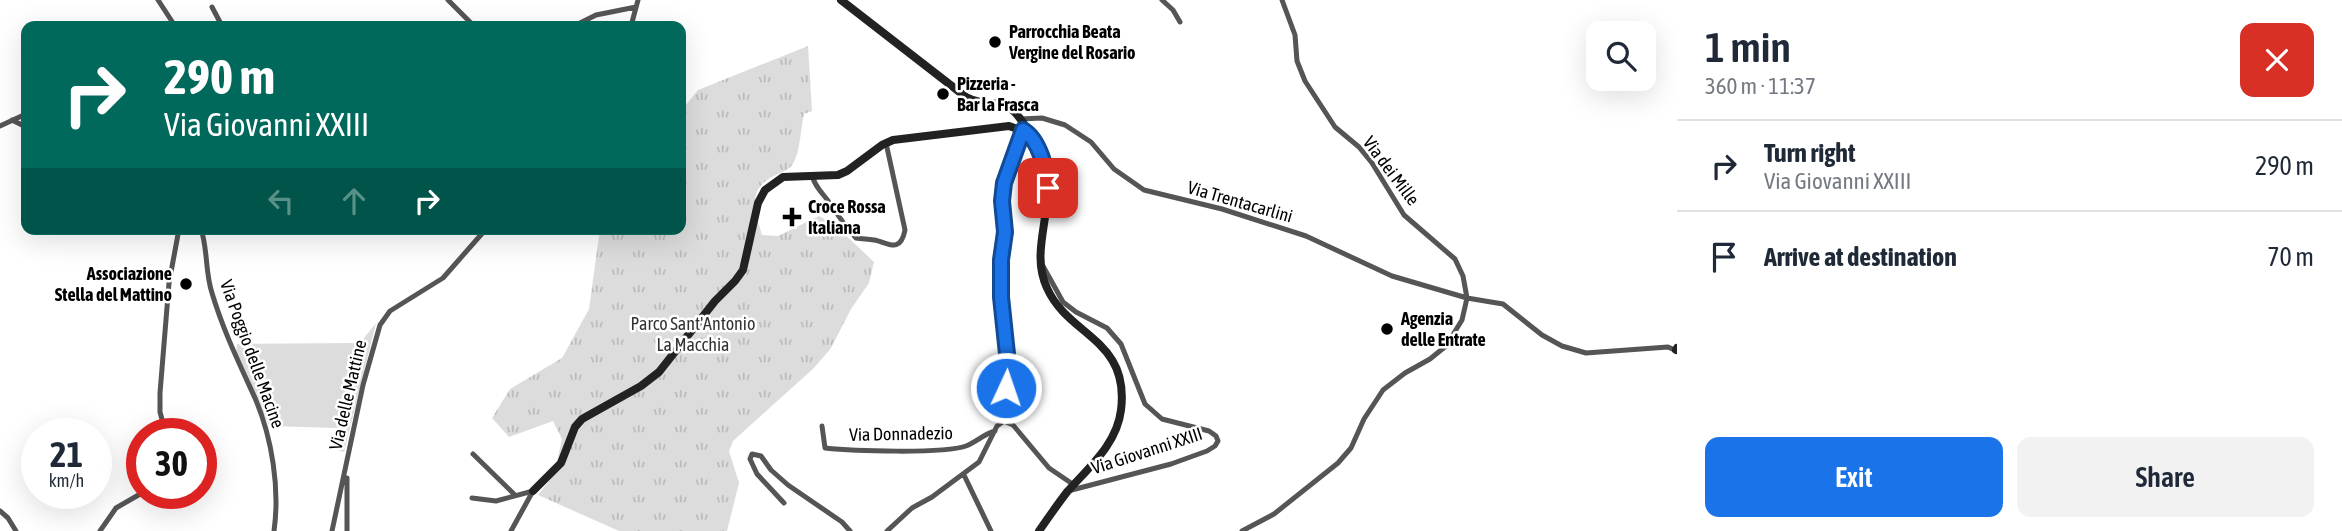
<!DOCTYPE html>
<meta charset="utf-8">
<style>
body{margin:0;font-family:"Asap Condensed",sans-serif;background:#f2f2f3;color:#1f2937;height:100vh;display:flex;flex-direction:column;font-size:26px;white-space:nowrap}
*{box-sizing:border-box;margin:0}
p{font-size:23px;color:#747a83}
.icon{flex:none;width:38px;height:38px;fill:none;stroke:currentColor;stroke-width:2;stroke-linecap:round;stroke-linejoin:round}
.map{position:relative;flex:1;overflow:hidden}
.sheet{display:flex;flex-direction:column;background:#fff;width:665px}
.sheet>*{flex:none}
.top-card{position:absolute;left:21px;top:21px;width:665px;height:214px;border-radius:14px;box-shadow:0 7px 28px #0002;background:#00695c;color:#fff;overflow:hidden}
.fabs{position:absolute;left:1586px;top:21px;display:grid;gap:14px}
.fabs a{display:grid;place-items:center;width:70px;height:70px;border-radius:14px;background:#fff;box-shadow:0 7px 28px #0002;font-size:35px}
.speed{position:absolute;left:21px;top:418px;display:flex;gap:14px;font-size:35px;font-weight:700;text-align:center}
.speed>*{display:grid;place-content:center;width:91px;height:91px;border-radius:50%;background:#fff;box-shadow:0 7px 28px #0002;line-height:1}
.speed small{font-size:18px;font-weight:400}
.speed .limit{border:10px solid #d22;background:#fff;color:#111}
.pin{position:absolute;display:grid;place-items:center;width:60px;height:60px;color:#fff;margin:-30px;border-radius:14px;box-shadow:0 4px 10px #0006}
.me{position:absolute;width:77px;margin:-38px;rotate:3deg;stroke-linejoin:round;filter:drop-shadow(0 0 5px #0008)}
.turn{display:flex;align-items:center;gap:24px;height:147px;padding:0 28px;font-size:32px}
.turn .icon{width:91px;height:91px;stroke-width:2.5}
.turn b{display:block;font-size:49px;line-height:60px}
.lanes{display:flex;align-items:center;height:66px;padding:0 28px;background:#0003;justify-content:center;gap:35px;direction:ltr}
.lanes .off{opacity:.35}
.round{display:grid;place-items:center;flex:none;width:74px;height:74px;border-radius:14px;background:#f2f2f3}
.summary{display:flex;align-items:center;justify-content:space-between;height:119px;padding:0 28px}
h1{font-size:42px;font-weight:600;line-height:52px}
.action{display:flex;gap:14px;margin-top:auto;padding:14px 28px}
.action a{flex:1;height:80px;border-radius:14px;background:#1a73e8;color:#fff;font-size:28px;font-weight:600;line-height:80px;text-align:center}
.action a+a{background:#f2f2f3;color:#1f2937}
ul{padding:0;list-style:none}
li{display:flex;align-items:center;gap:21px;height:91px;padding:0 28px;border-top:2px solid #e0e1e3}
li div{flex:1}
li b{display:block;font-size:26px}
li em{font-style:normal}
main{display:flex;flex:1;min-height:0}
.map>svg:first-child{display:block}
.grass{fill:#dcdcdc}
.park{fill:url(#park-tufts)}
.lines{fill:none;stroke-linecap:round;stroke-linejoin:round}
.street{stroke:#555;stroke-width:5}
.secondary{stroke:#222;stroke-width:8}
.route-casing{stroke:#114b97;stroke-width:18}
.route{stroke:#1a73e8;stroke-width:12}
.poi-dot{fill:#000;stroke:#fff;stroke-width:2.5}
.labels{text-anchor:middle;stroke-width:5;stroke-linejoin:round;paint-order:stroke}
.poi-label{font-size:18px;font-weight:bold;fill:#000;stroke:#fff;text-anchor:start}
.street-label{font-size:18px;fill:#000;stroke:#fff}
.park-label{font-size:18px;fill:#333;stroke:#fff}
</style>
<main>
<div class="map">
<svg width="1677" height="531" viewBox="0 0 1677 531">
<defs>
<pattern id="park-tufts" width="24" height="20" patternUnits="userSpaceOnUse" patternTransform="scale(1.75)"><rect width="24" height="20" fill="#dcdcdc"/><path d="M3 7l-1-3M5 7V3M7 7l1-3M15 17l-1-3M17 17v-4M19 17l1-3" fill="none" stroke="#bbb"/></pattern>
</defs>
<rect width="100%" height="100%" fill="#fff"/>
<path class="grass" d="M376,323L344,452L332,448L337,428L269,426L236,352L237,344L360,343Z"/>
<path class="park" d="M808,46L812,111L804,114C801,127 800,151 794,162C791,169 782,172 776,175C746,188 755,211 762,235L778,236L819,216L834,224L874,262L869,283L851,309L831,348L814,368L733,441L729,451L739,483L727,531H619L538,495L554,475L562,439L553,421L509,437L492,418L510,389L562,358L589,309L600,229H681V111L698,90Z"/>
<g class="lines">
<path class="street" d="M158,0L175,26
M448,0L474,26
M1162,0L1173,10L1180,22
M212,7L222,26
M574,26L596,15L636,7
M631,26L638,0
M1021,119L1042,118L1065,125L1091,142L1114,169L1144,190L1222,209L1306,236L1392,276L1467,298L1503,304L1542,335L1562,346L1586,353L1668,347L1677,351
M12,120L26,127
M0,126L26,114
M812,175C815,188 824,194 831,205C839,217 846,227 856,238C862,239 868,239 874,240C887,242 900,255 905,230L886,143
M201,229C208,250 205,272 212,293C223,330 239,363 255,398C272,438 280,488 274,531
M1043,266L1063,302L1076,312L1107,328L1121,344L1145,404L1162,419L1209,431L1216,436L1218,441L1215,446L1207,451L1171,464L1068,491
M1000,423L1009,373L1001,297V260L1005,232L1002,200L1004,183L1023,130
M822,426L825,448C852,451 943,454 966,446C976,442 984,434 995,431
M166,434L160,412V393L169,283L179,229
M473,454L515,495
M964,475L991,531
M472,498L496,501L533,491
M784,503L757,474L750,459L752,454L761,456L771,470L788,485L842,522L850,531
M0,511L8,518L16,531
M100,531L116,508L142,493
M332,531L363,385L380,325L390,311L443,278L486,229
M347,531V478
M511,531L533,491
M887,531L912,508L932,497L979,462L997,426L1004,421L1013,425L1049,468L1074,485
M1242,531L1274,514L1338,463L1351,448L1364,419L1383,390L1405,373L1430,359L1446,346L1462,320L1467,298L1463,276L1455,259L1404,215L1372,163L1359,147L1335,127L1305,81L1297,61L1295,35L1282,0"/>
<path class="secondary" d="M841,0L966,97C996,112 1003,89 1027,129C1037,145 1046,165 1047,184C1050,219 1031,254 1047,288C1068,336 1130,339 1121,410C1117,444 1089,467 1067,492C1057,505 1048,518 1039,531
M1676,350L1677,348
M533,491L561,463L575,427L582,419L641,386L659,372L715,301L735,281L743,270L758,203L765,190L783,177L838,175L847,171L882,145L893,140L1009,126L1028,133"/>
</g>
<g class="lines">
<defs>
<path id="route" d="M1006,388L1009,373L1001,297V260L1005,232L1002,201L1004,183L1023,130C1039,139 1047,170 1048,188"/>
</defs>
<use href="#route" class="route-casing"/>
<use href="#route" class="route"/>
</g>
<g class="poi-dot">
<circle cx="995" cy="42" r="7"/>
<circle cx="943" cy="94" r="7"/>
<path d="M788.5 206.5h7v7h7v7h-7v7h-7v-7h-7v-7h7z"/>
<circle cx="186" cy="284" r="7"/>
<circle cx="1387" cy="329" r="7"/>
</g>
<g class="labels">
<g class="poi-label">
<text x="1009" y="38">Parrocchia Beata<tspan x="1009" dy="21">Vergine del Rosario</tspan></text>
<text x="957" y="90">Pizzeria -<tspan x="957" dy="21">Bar la Frasca</tspan></text>
<text x="808" y="213">Croce Rossa<tspan x="808" dy="21">Italiana</tspan></text>
<text x="172" y="280" text-anchor="end">Associazione<tspan x="172" dy="21">Stella del Mattino</tspan></text>
<text x="1401" y="325">Agenzia<tspan x="1401" dy="21">delle Entrate</tspan></text>
</g>
<g class="street-label">
<text transform="translate(1391 171) rotate(53)" y="6">Via dei Mille</text>
<text transform="translate(1240 202) rotate(16)" y="6">Via Trentacarlini</text>
<text transform="translate(252 354) rotate(70)" y="6">Via Poggio delle Macine</text>
<text transform="translate(348 395) rotate(-77)" y="6">Via delle Mattine</text>
<text transform="translate(901 434) rotate(-1)" y="6">Via Donnadezio</text>
<text transform="translate(1147 451) rotate(-18)" y="6">Via Giovanni XXIII</text>
</g>
<g class="park-label">
<text x="693" y="330">Parco Sant'Antonio<tspan x="693" dy="21">La Macchia</tspan></text>
</g>
</g>
</svg>
<div class="fabs">
<a><svg class="icon" aria-label="search" viewBox="0 0 24 24"><circle cx="10" cy="10" r="6"/><path d="M15 15l6 6"/></svg></a>
</div>
<div class="speed"><div>21<small>km/h</small></div><div class="limit">30</div></div>
<div class="pin" style="left:1048px;top:188px;background:#d93025"><svg class="icon" aria-label="arrive" viewBox="0 0 24 24"><path d="M6 21V4h12l-3 4 3 4H6"/></svg></div>
<svg class="me" style="left:1006px;top:388px" viewBox="-20 -20 40 40"><circle r="17" fill="#1a73e8" stroke="#fff" stroke-width="3"/><path d="M0-11L8 9 0 5-8 9z" fill="#fff"/></svg>
<div class="top-card">
<div class="turn"><svg class="icon" aria-label="right" viewBox="0 0 24 24"><path d="M7 20v-9h11M14 6l5 5-5 5"/></svg><div><b>290 m</b>Via Giovanni XXIII</div></div>
<div class="lanes"><svg class="icon off" aria-label="left" viewBox="0 0 24 24"><path d="M17 20v-9H6M10 6l-5 5 5 5"/></svg><svg class="icon off" aria-label="ahead" viewBox="0 0 24 24"><path d="M12 20V5M6 11l6-6 6 6"/></svg><svg class="icon" aria-label="right" viewBox="0 0 24 24"><path d="M7 20v-9h11M14 6l5 5-5 5"/></svg></div>
</div>
</div>
<section class="sheet">
<div class="summary"><div><h1>1 min</h1><p>360 m · 11:37</p></div><a class="round" style="background:#d93025;color:#fff"><svg class="icon" aria-label="close" viewBox="0 0 24 24"><path d="M6 6l12 12M18 6L6 18"/></svg></a></div>
<ul>
<li><svg class="icon" aria-label="right" viewBox="0 0 24 24"><path d="M7 20v-9h11M14 6l5 5-5 5"/></svg><div><b>Turn right</b><p>Via Giovanni XXIII</p></div><em>290 m</em></li>
<li><svg class="icon" aria-label="arrive" viewBox="0 0 24 24"><path d="M6 21V4h12l-3 4 3 4H6"/></svg><div><b>Arrive at destination</b></div><em>70 m</em></li>
</ul>
<div class="action"><a>Exit</a><a>Share</a></div>
</section>
</main>
